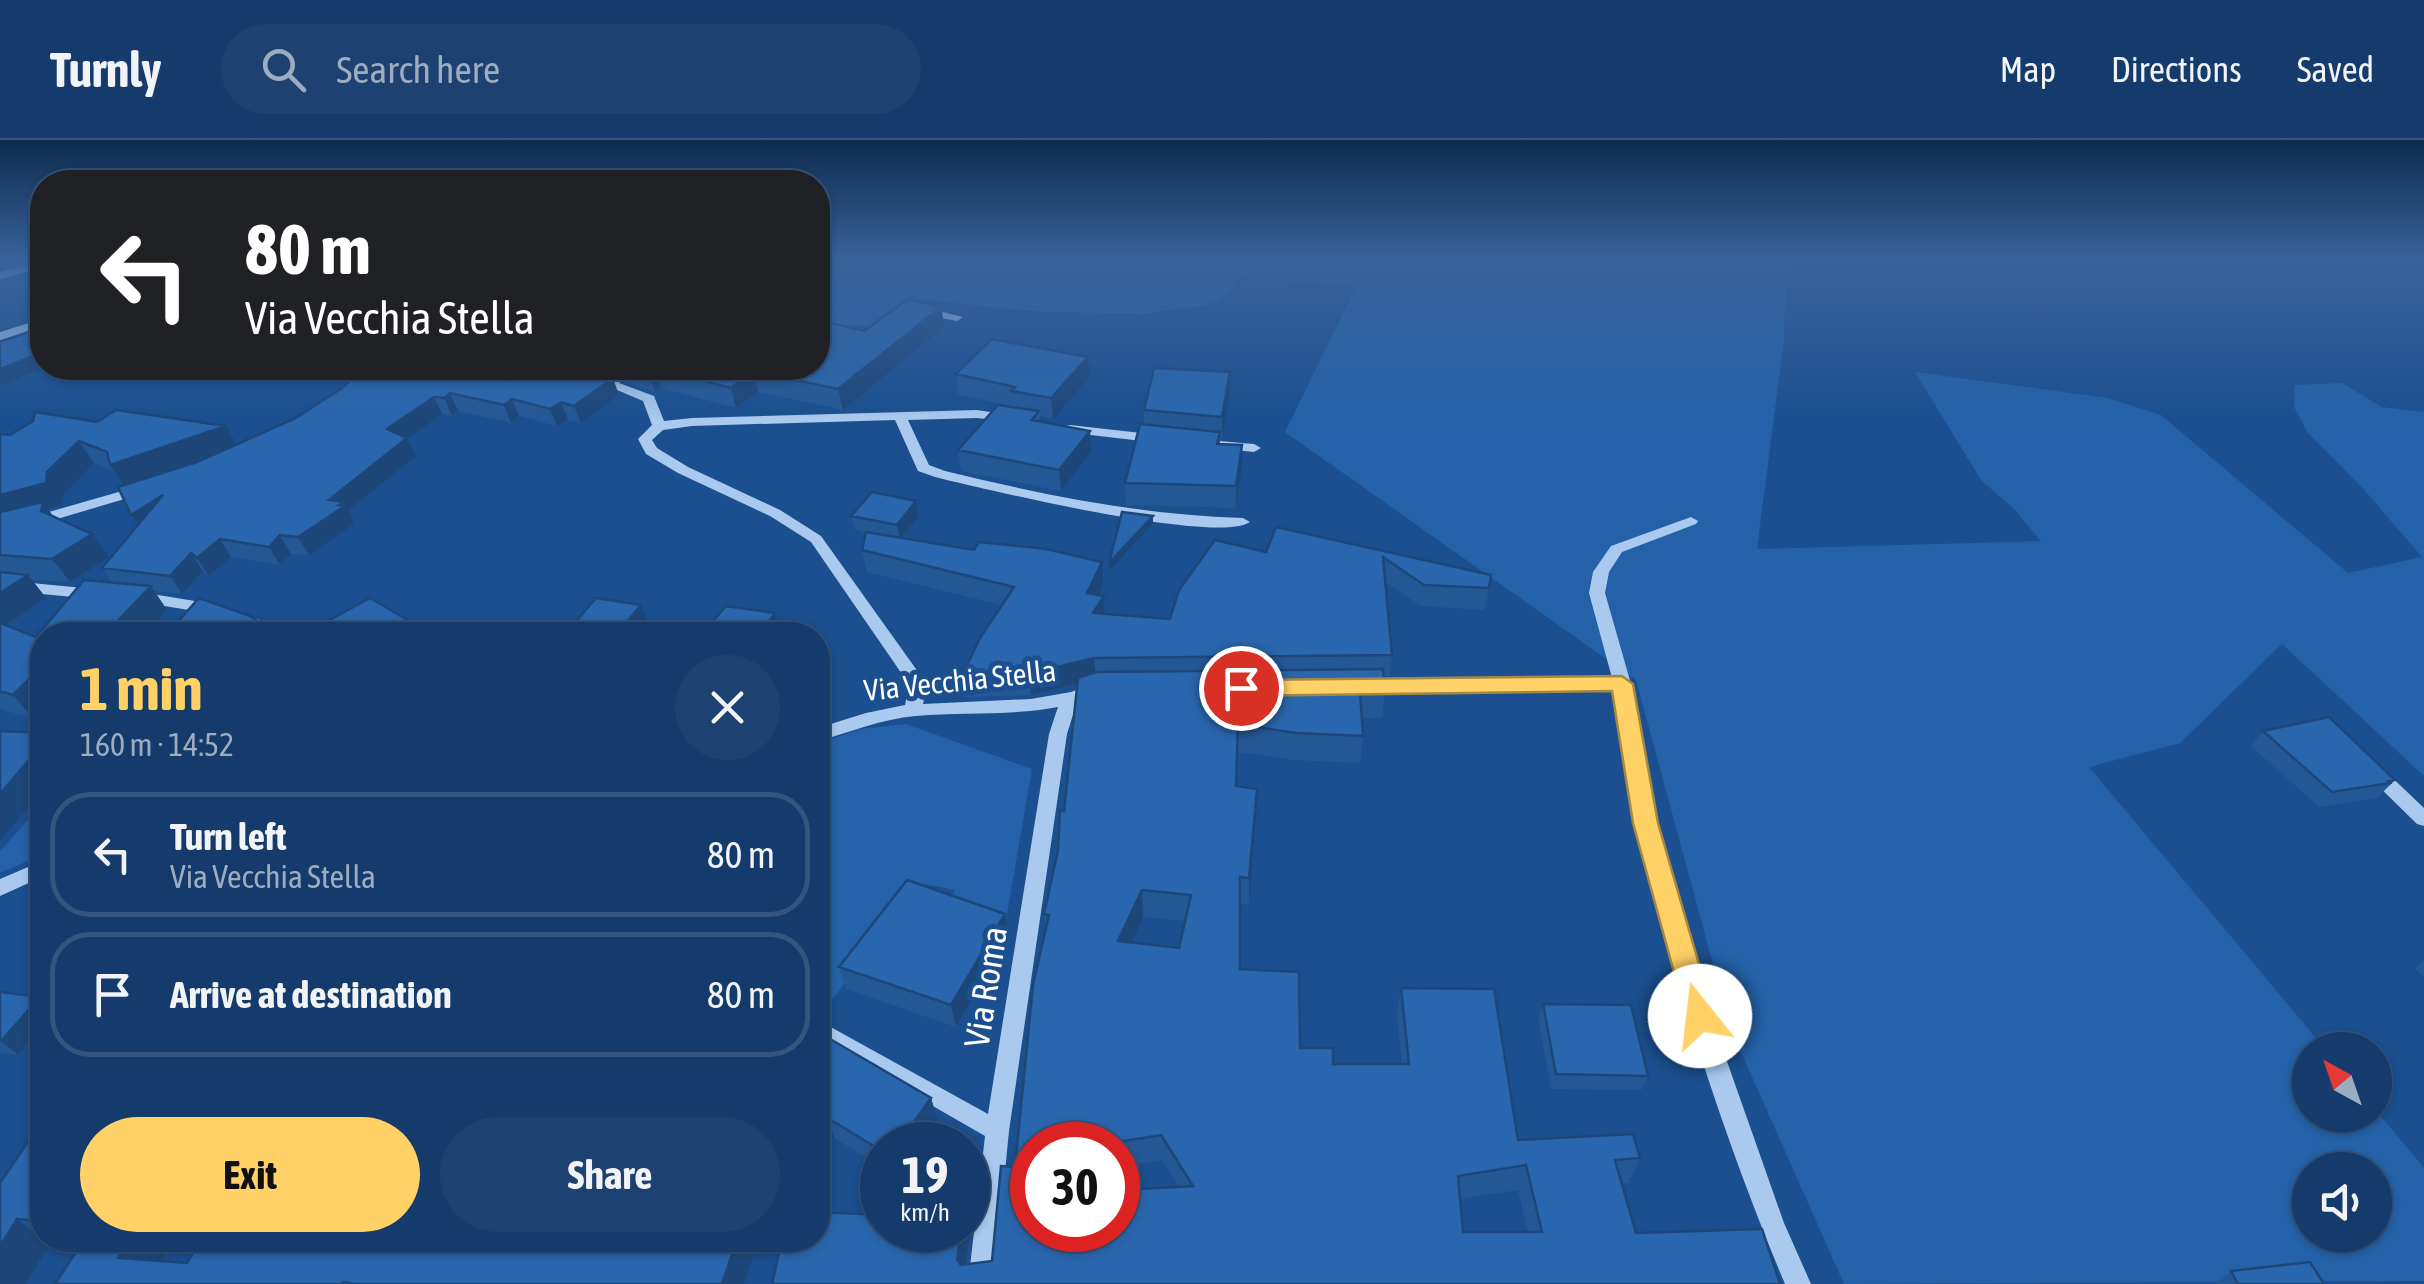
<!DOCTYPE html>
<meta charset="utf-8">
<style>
body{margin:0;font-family:"Asap Condensed",sans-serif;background:#1d4271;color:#f1f3f6;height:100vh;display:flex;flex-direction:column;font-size:38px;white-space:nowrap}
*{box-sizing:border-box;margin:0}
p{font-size:32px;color:#9dadc1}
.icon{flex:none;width:55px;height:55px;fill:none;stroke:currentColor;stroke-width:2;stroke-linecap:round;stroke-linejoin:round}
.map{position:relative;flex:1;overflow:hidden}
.details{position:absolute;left:30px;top:482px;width:800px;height:630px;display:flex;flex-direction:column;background:#143b6b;border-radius:40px;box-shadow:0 2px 8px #0004,0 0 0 2px #33557e}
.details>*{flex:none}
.hud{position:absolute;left:30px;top:30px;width:800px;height:210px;border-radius:40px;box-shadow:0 2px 8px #0004,0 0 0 2px #33557e;background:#202124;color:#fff;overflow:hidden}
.needle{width:65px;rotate:320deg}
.controls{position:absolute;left:2292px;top:892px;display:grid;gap:20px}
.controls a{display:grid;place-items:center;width:100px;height:100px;border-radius:50%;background:#143b6b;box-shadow:0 2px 8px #0004,0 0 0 2px #33557e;font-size:50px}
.speed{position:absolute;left:860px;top:982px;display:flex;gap:20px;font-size:50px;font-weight:700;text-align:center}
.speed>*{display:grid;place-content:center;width:130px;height:130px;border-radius:50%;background:#143b6b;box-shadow:0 2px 8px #0004,0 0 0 2px #33557e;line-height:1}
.speed small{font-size:25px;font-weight:400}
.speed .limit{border:15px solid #d22;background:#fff;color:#111}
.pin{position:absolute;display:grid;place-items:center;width:85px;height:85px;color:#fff;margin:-42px;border:5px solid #fff;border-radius:50%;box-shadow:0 2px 10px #0007}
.me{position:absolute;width:110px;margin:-55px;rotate:344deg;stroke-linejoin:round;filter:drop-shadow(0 0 8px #0008)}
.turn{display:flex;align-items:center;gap:35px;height:210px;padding:0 50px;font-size:45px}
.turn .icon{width:130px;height:130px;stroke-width:2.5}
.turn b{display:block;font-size:70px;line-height:85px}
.round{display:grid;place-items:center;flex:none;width:105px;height:105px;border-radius:52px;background:#1d4271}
.headline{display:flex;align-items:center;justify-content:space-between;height:170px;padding:0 50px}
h1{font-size:60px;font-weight:700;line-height:75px;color:#ffd166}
.cta{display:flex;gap:20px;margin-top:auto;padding:20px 50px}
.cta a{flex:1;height:115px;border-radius:60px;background:#ffd166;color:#111;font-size:40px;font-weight:700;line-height:115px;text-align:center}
.cta a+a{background:#1d4271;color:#f1f3f6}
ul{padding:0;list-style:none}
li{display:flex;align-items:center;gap:30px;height:125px;margin:0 20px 15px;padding:0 30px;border:5px solid #33557e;border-radius:40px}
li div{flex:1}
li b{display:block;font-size:38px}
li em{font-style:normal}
header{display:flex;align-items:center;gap:60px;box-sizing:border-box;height:140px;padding:0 50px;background:#143b6b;border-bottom:2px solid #33557e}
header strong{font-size:48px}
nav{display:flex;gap:55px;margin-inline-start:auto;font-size:35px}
.search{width:700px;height:90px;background:#1d4271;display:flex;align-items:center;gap:25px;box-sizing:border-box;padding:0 35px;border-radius:55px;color:#9dadc1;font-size:38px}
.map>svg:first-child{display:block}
.green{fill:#2461a8;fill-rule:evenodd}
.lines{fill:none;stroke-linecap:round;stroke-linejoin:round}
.minor{fill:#a9c9ee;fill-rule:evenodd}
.wall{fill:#245895;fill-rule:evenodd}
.shaded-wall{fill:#1d4779}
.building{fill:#2a66ad;stroke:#1d4779;stroke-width:2.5;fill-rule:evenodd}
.route{fill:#ffd166;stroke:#a68842;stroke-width:2.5}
.labels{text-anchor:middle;stroke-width:10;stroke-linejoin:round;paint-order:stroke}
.street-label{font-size:30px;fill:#fff;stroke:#1b4f8f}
.near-street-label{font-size:35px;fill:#fff;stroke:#1b4f8f}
</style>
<header>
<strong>Turnly</strong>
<div class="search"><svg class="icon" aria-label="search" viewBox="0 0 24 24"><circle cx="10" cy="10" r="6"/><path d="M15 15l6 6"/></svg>Search here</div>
<nav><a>Map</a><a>Directions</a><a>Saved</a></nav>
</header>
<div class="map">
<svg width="2424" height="1144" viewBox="0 0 2424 1144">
<rect width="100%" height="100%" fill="#1b4f8f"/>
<path class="green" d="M818,120H1786L1784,200L1757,409L2041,401L2015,370L1981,340L1915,232L2108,258L2161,275L2348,433L2422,417L2366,352L2308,293L2294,267L2295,245L2342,243L2382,267L2424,272V636L2282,504L2180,603L2089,627L2326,910H2310V975H2375V969L2424,1028V1141L1844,1144L1730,887L1636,540L1285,292L1356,147L1238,137L1229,155L1207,165L1143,174L1027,171L926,160L908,164L869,186L818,185ZM2310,1030H2375V1095H2310Z
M906,584L1032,629L1005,786L947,766L955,750L919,743L827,867L818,862V604L860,589Z
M42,664V715L0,733V711Z"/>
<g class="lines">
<path class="minor" d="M42,122V128L0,139V132Z
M923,167L963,177L957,181L919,174L917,171Z
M42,179V187L0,200V192Z
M622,228H635L619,243L654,256L664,281L692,278L977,270L1010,275L1017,279L1015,282L977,278L908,280L929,325L945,331C1044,355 1141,375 1243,378L1250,382C1216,405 984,349 935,337L918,331L895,280L692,286L663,290L652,300L657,308L688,327L780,370L821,396L921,536L926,550L923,564L1031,559L1071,552L1096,543L1105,549L1102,553L1077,562L1067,594L1009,991L994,1144H968L985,996L818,900V880L988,974L1049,594L1058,567C1011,576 963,572 916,576C881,579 851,592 818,601V588L866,573L905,565L908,550L904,537L811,402L770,376L678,333L646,314L638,299L652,285L643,261L603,244Z
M1070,285L1159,295L1166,299L1159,303L1065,292V286Z
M1219,301L1254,304L1261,308L1254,312L1214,308L1212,305Z
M143,345L148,346V352L0,396V386Z
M1691,377L1698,381L1696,384L1622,412L1609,432L1605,453L1631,544L1654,683L1711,876L1784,1083L1811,1144H1785C1724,1000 1673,839 1636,686C1626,642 1622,595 1614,550L1362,553L1353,547L1362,541L1612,538L1589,453L1593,432L1611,406Z
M0,440L94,449L102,454L94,459L0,450Z
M140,452L213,464L221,469L213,474L134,461L132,457L134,453Z
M252,477L285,491L287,495C271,495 256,495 244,482Z
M2375,625L2381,627L2424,668V686L2417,684L2369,637L2366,632L2369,627Z
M42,721V737L0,756V739Z"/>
</g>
<path class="wall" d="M941,167L944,187L843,270L758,252L736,268L661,248L655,252L626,242L621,228H818L864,191Z
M1088,217L1090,237L1053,279L1040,276V281L1090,291L1091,312L1061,351L961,331L958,310L1012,266L959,255L956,234Z
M601,228L603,233L619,255L581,283L568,280L557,286L519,276L511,283L458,271L452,276L442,274L407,299L416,316L349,370L354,384L309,415L291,414L280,425L231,417L209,436L203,431L182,454L154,451L167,470L144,495H42L34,579L0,569V294L236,305L296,278ZM94,323L115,332L124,345L131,375L138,385L102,428L113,443L36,497L6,485L46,458L32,440L70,442L109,417L92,394L53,376L48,369L62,365L64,354Z
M1230,252L1222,298H1220V304L1242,305V327L1236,368L1126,365L1125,343L1144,285V270Z
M916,361L919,376L901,398L1103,444L1098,455L1104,456L1105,474L1170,479L1266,412L1276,387L1491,435L1485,470L1421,466L1385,442L1392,515L1390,536H1384L1385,551L1382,578H1362L1363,596L1360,623L1294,620L1238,612L1236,646L1256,676L1249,765L1240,764V829L1300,908L1333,924H1402L1397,875L1401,848L1518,1000L1640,1018L1629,1043H1622L1636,1093L772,1144L882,1090L969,1024L975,1048L967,1124L992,1121L1015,1027L1046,787L1044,774L1058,710L1064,671L1077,544L1031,555L966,557L962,536L1002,465L867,432L862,410L866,393L855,390L851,376ZM1143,777L1185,781L1179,808L1131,803ZM1162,1020L1179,1047L1121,1050L1119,1027ZM1518,1050L1528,1092H1463L1460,1059Z
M2263,591L2395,640L2377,658L2319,667L2251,606Z
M1009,796L956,887L846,849L839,827Z
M2424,820V838L2415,828Z
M0,852L42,860V887L18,915L0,913Z
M1543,864L1648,936L1641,950L1551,949L1538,878Z
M818,892L931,958L937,979L882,1005V1027L834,998L822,1009L818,1006Z
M42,981V1100H175L162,1121L187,1123L201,1100H536V1102L635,1106L759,1100L744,1144H55L80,1106L50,1104L25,1144H0Z
M2231,1131L2324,1144H2215Z"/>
<path class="shaded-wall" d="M941,167L944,187L843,270L838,249Z
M38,214L42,221L43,228L0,245V229Z
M1088,217L1090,237L1053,279L1051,258Z
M655,228L661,248L655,252L648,232Z
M753,231L758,252L736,268L731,248Z
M1230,232V252L1222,298V277Z
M613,238L619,255L581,283L574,266Z
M450,253L458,271L452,276L444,258Z
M434,257L442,274L407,299L416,316L349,370L354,384L309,415L298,397L387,289Z
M512,259L519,276L511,283L504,265Z
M561,262L568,280L557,286L550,269Z
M226,286L239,309L126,348L110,325Z
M1090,291L1091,312L1061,351L1059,330Z
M79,301L94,323L64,354L62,365L48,369L59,385L0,383V355L47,332Z
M1242,305V327L1236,368V346Z
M163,355L144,393L131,375Z
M916,361L919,376L900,399L897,385Z
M1153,376V383L1110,430L1109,423Z
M92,394L109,417L70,442L52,419Z
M280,395L291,414L280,425L269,407Z
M220,399L231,417L209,436L197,418Z
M191,413L203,431L182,454L170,436Z
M1102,422L1103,444L1089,474L1087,453Z
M28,435L46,458L0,489V453Z
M151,446L167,470L144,495H104Z
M1104,456L1105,478L1093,473Z
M641,465L649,487L643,495H616Z
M775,473L781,493L779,495H760Z
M1094,518L1096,539L1031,555L1028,534Z
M42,526V570L34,579L13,555Z
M42,605V650L0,701V654Z
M1257,649L1256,676L1249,765V738Z
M1142,750L1143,777L1120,828L1118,801Z
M1005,774L1009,796L956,887L951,865Z
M40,857L42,860V887L18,915L1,901Z
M931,958L937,979L918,1005H897Z
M826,977L834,998L822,1009L818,998V985Z
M969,1024L975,1048L964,1144L957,1120L961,1090H968Z
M17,1079L42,1098V1100L50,1104L25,1144H0V1106Z
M130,1100H175L148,1142L118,1118Z
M737,1100H759L744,1144H722Z"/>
<path class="building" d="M908,159L941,167L838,249L753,231L731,248L656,228H818V180L864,191Z
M42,187V217L38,214L0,229V202Z
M992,199L1088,217L1051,258L1011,251L1015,247L956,234Z
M364,228H594V229L613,238L574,266L561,262L550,269L512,259L504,265L450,253L444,258L434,257L387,289L407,298L329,360L344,362L339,365L345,366L298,397L280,395L269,407L220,399L197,418L191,413L170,436L102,428L163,355L131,375L118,347L197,322L296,278L342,248Z
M636,228H654L648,232Z
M1154,228L1230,232L1222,277L1144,270Z
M998,265L1039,271L1032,280L1090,291L1059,330L958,310Z
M116,270L226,286L110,325L107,312L79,301L47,332L46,343L0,355V294L10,295L33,281L35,272L97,282Z
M1140,284L1220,292L1217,304L1242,305L1236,346L1125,343Z
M872,352L916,361L897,385L851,376Z
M43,362L41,371L92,394L52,419L0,415V372Z
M1122,372L1153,376L1109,423Z
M1276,387L1491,435L1489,448L1424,445L1383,417L1392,515L1094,518L1028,534L962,536L980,498L1014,447L862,410L866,392L974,410L979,402L1046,409L1102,422L1087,453L1104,456L1093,473L1170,479L1179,450L1215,400L1266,412Z
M0,432L28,435L0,453Z
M84,440L151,446L104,495H42V526L13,555L0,551V483L36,497Z
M199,458L250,476L279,495H166Z
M370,458L433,495H302Z
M596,458L641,465L616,495H551L561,483L573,485Z
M726,466L775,473L760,495H701Z
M462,481L492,495H439Z
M1383,529L1385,551H1360L1363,596L1296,593L1238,584L1236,646L1257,649L1249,738L1240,737V829L1299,832L1300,908H1333V924H1409L1401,848L1494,849L1518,1000L1633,994L1640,1018L1615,1020L1636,1093L1762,1089L1780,1144H772L782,1100H818V1072L882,1075V1090H961L957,1120L961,1125L992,1121L1001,1026L1015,1027L1033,845L1049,775L1044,774L1058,710L1060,670L1064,671L1078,538L1096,532ZM1142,750L1191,755L1179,808L1118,801ZM1161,995L1193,1046L1121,1050L1118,1010V1090H1032V1005H1117V1002ZM1526,1025L1542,1092H1463L1458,1036Z
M2329,577L2395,640L2388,641L2390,643L2332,652L2263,591Z
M0,591L42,593V605L0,654Z
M907,740L1005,774L951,865L839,827Z
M0,852L40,857L1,901H0Z
M1543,864L1631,865L1648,936L1556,934Z
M818,892L931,958L897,1005H882V1011L826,977L818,985Z
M42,981V1081L17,1079L0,1106V1043Z
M84,1100H130L118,1118L187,1123L201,1100H506L635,1106L631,1100H737L722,1144H355L343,1142L342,1144H55Z
M2310,1122L2324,1144H2238L2231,1131Z"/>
<linearGradient id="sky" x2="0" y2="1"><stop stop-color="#0f2b4f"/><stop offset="0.43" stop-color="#39639b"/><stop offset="1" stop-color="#39639b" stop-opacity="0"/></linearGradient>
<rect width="2424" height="280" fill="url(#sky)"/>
<path class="route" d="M1622,536L1633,544L1658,683L1714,876L1710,884L1700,888L1690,884L1686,876L1633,683L1612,551L1241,556L1230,548L1241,540Z"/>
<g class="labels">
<g class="street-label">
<text transform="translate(960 541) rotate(-6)" y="10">Via Vecchia Stella</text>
</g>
<g class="near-street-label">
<text transform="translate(986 847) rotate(-81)" y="12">Via Roma</text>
</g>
</g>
</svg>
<div class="controls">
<a><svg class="needle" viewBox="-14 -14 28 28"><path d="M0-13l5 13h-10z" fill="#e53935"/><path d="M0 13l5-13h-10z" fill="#9dadc1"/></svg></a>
<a><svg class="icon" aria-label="sound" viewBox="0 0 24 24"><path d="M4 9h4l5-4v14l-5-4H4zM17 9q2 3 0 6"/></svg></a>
</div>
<div class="speed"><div>19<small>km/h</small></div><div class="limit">30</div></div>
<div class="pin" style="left:1241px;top:548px;background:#d93025"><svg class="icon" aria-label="arrive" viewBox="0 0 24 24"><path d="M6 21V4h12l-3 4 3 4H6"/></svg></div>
<svg class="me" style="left:1700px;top:876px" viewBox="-20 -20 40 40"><circle r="19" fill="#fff"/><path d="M0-13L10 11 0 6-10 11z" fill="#ffd166"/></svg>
<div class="hud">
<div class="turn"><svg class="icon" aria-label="left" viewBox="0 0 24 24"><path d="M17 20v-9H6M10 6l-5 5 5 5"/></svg><div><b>80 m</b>Via Vecchia Stella</div></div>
</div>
<section class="details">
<div class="headline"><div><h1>1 min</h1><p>160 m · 14:52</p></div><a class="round"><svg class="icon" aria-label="close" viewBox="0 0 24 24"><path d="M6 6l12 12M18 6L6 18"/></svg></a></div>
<ul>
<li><svg class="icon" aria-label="left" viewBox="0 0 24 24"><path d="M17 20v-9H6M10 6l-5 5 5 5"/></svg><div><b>Turn left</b><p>Via Vecchia Stella</p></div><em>80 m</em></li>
<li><svg class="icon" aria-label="arrive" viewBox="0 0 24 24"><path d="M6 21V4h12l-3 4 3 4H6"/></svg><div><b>Arrive at destination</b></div><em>80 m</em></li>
</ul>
<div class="cta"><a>Exit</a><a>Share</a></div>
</section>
</div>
